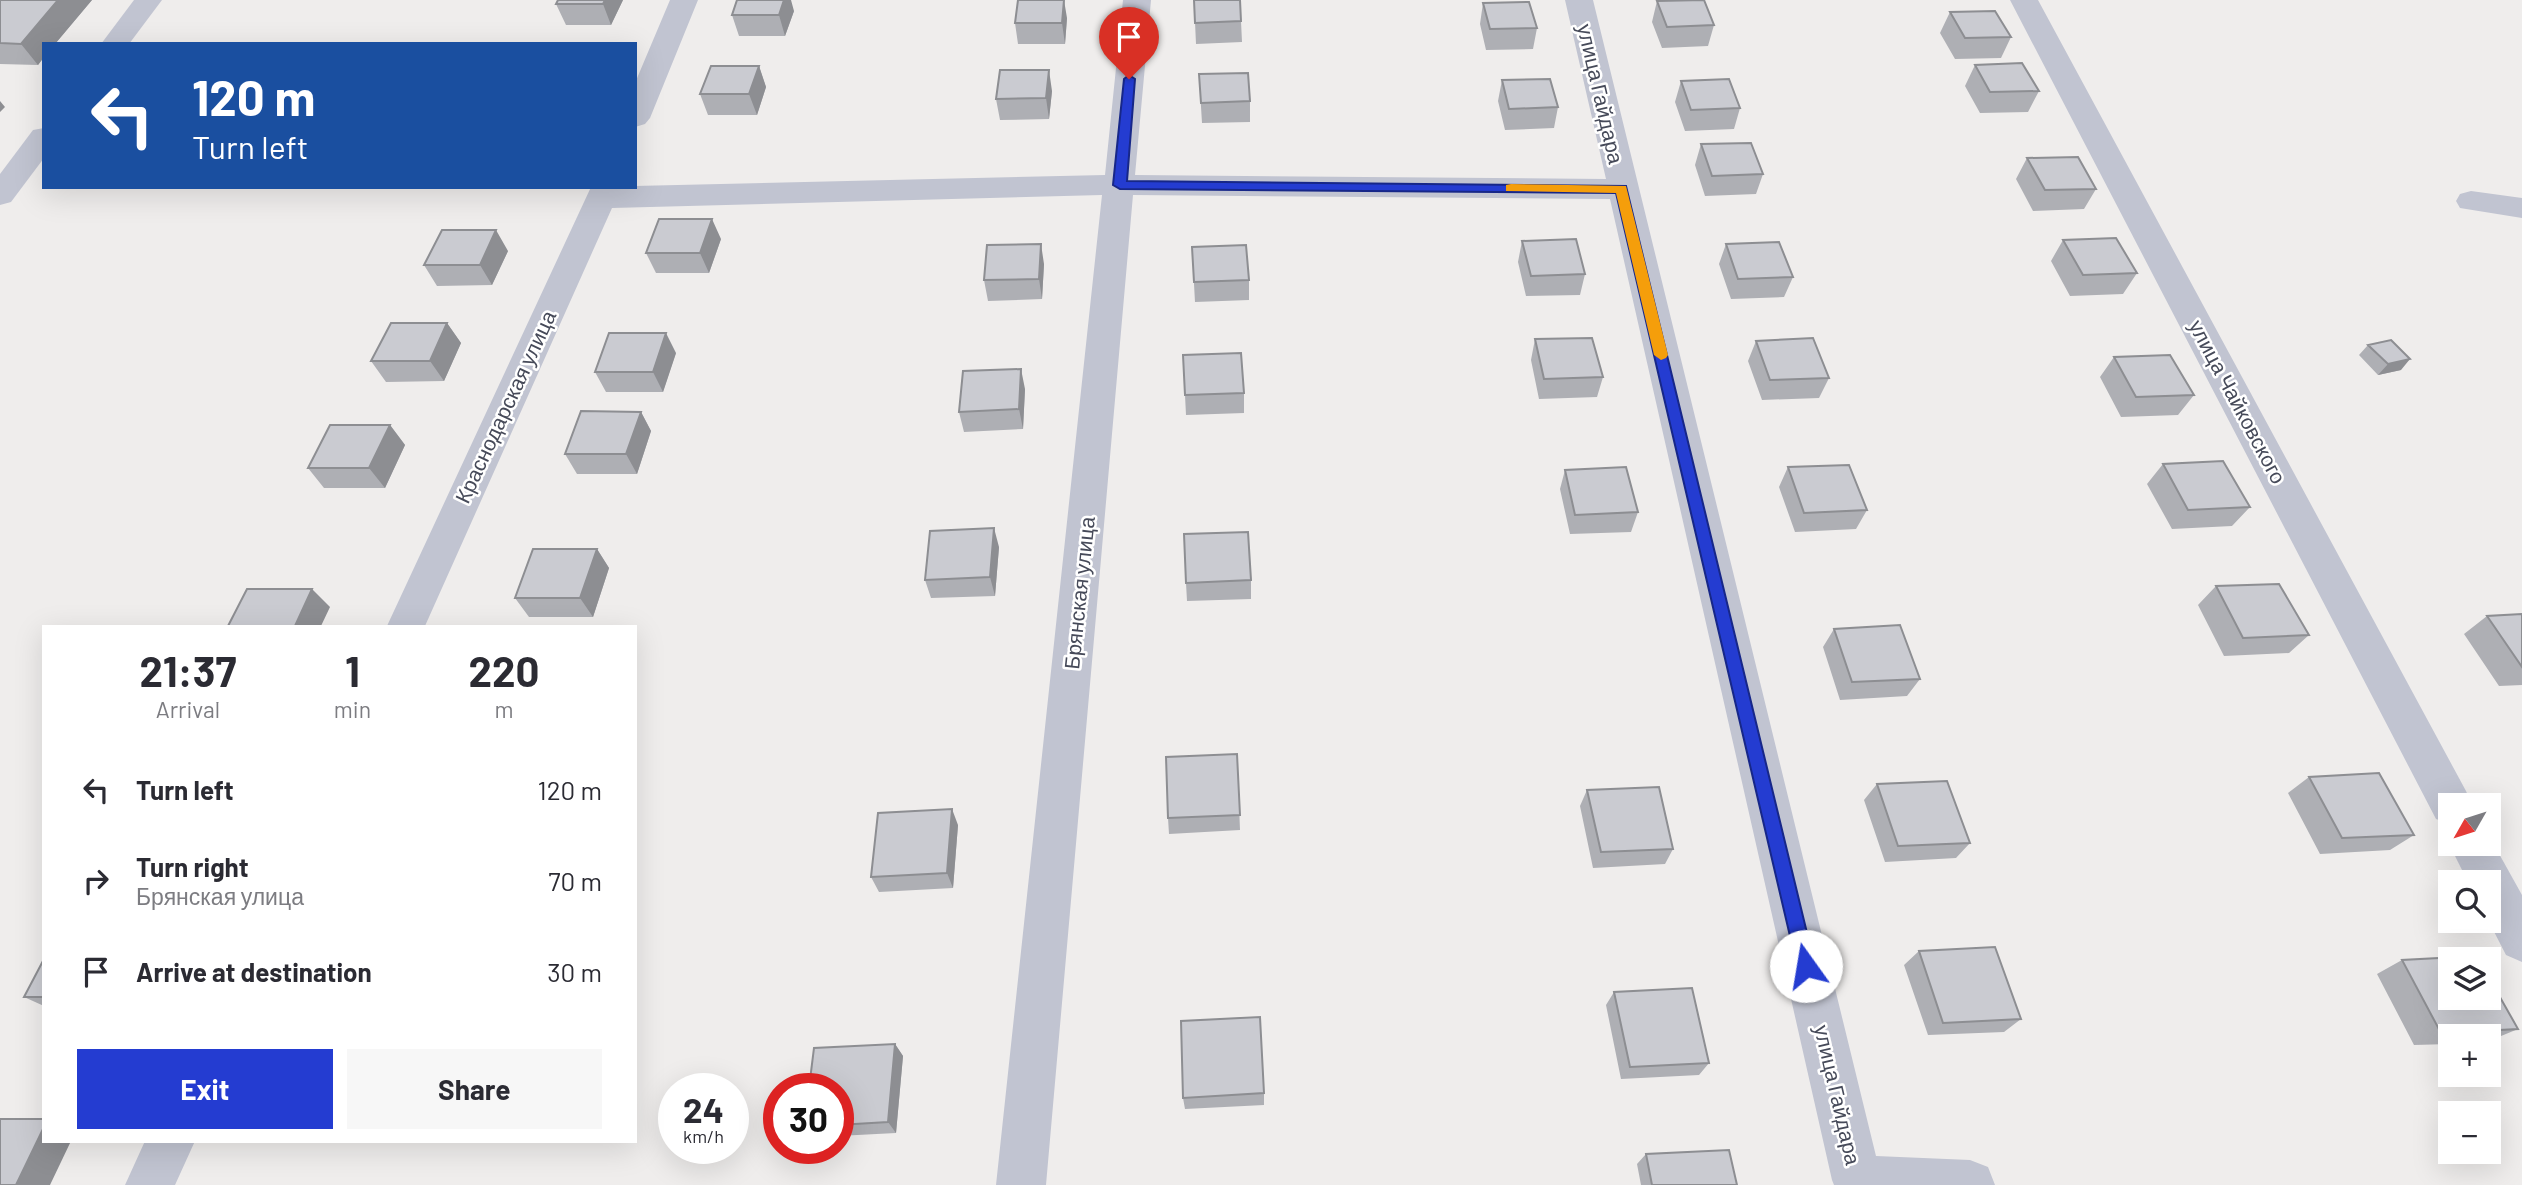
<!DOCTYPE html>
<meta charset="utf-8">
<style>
body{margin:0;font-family:Barlow,sans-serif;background:#f7f7f7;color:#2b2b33;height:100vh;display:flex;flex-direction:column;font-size:26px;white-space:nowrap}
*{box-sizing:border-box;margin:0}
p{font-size:23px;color:#7c7c81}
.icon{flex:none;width:38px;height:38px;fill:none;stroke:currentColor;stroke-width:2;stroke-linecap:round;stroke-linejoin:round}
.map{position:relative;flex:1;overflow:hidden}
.side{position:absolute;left:42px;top:625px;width:595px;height:518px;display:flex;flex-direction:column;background:#fff;border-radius:0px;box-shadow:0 7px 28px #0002}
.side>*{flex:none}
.hud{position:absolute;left:42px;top:42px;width:595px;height:147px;border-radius:0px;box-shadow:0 7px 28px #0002;background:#1a4fa0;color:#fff;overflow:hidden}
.needle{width:46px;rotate:231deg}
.fabs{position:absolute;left:2438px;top:793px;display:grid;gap:14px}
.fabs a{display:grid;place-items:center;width:63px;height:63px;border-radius:0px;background:#fff;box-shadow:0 7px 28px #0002;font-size:35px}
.speed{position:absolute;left:658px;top:1073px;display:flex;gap:14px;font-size:35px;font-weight:700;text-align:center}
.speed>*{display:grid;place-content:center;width:91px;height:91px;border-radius:50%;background:#fff;box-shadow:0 7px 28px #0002;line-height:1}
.speed small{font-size:18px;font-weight:400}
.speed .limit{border:10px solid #d22;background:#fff;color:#111}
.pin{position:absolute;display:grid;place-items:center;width:60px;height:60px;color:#fff;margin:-72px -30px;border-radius:50% 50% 50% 0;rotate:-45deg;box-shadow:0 0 7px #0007}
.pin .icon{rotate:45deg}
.me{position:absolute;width:77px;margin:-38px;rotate:347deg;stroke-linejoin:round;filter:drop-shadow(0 0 5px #0008)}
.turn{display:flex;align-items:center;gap:24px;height:147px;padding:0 35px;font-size:32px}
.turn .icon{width:91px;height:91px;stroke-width:2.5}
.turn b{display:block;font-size:49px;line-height:60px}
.eta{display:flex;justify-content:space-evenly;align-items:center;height:119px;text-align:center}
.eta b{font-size:42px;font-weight:700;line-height:49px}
.action{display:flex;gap:14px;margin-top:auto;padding:14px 35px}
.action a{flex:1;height:80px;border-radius:0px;background:#243cd1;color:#fff;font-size:28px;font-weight:700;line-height:80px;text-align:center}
.action a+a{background:#f7f7f7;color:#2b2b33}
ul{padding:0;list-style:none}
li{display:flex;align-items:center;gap:21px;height:91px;padding:0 35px}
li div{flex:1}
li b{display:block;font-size:26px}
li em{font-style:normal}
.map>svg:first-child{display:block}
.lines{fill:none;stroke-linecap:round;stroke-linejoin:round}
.minor{fill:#c1c4d1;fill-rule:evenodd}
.wall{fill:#aeafb4}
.shaded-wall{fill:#8d8e92}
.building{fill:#cacbd1;stroke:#8d8e92;stroke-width:2}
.route{fill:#243cd1;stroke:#172788;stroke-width:2}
.slow{fill:#f59e0b}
.labels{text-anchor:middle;stroke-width:5;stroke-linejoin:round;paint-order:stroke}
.street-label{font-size:21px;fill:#464a59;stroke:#fff}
</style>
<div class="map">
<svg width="2522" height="1185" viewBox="0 0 2522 1185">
<rect width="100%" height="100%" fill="#efedec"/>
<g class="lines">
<path class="minor" d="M134,0H162L129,44H101Z
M670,0H698L650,118L645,124L635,127V83Z
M1123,0H1151L1135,175L1606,179L1565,0H1593L1876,1156L1970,1160L1988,1167L1995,1185H1834L1832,1180L1610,199L1133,195L1046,1185H996L1102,195L612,208L425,626H387L591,187L1105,175Z
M2010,0H2038L2466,791L2472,805H2450V824L2436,819Z
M44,128V158L11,202L0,205V174L33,130Z
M2471,191L2522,198V218L2460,208L2456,201L2460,194Z
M2488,834L2522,895V962L2506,955L2488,920V882H2468L2449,844H2488Z
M145,1141H195L175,1185H125Z"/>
</g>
<path class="wall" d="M0,0H92L55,44H44V57L38,65L0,64Z
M623,0L611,25H566L556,4Z
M1194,0L1241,21L1242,42L1196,44Z
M1657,1L1714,25L1708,46L1662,48L1652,22Z
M1483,3L1537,28L1533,49L1486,50L1480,24Z
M794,11L785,36H739L732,15Z
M1950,12L2011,37L2001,58L1955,59L1940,33Z
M1067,18L1065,44H1018L1015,23Z
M1975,65L2039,91L2028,112L1980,113L1965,86Z
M759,66L766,87L757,115H708L700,94Z
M1199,74L1250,101V122L1202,123Z
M1502,80L1558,107L1554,128L1505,130L1498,101Z
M1681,81L1740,108L1734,129L1685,131L1675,102Z
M1052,91L1049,119L1000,120L996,99Z
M1701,144L1763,174L1756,194L1705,196L1695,165Z
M2027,158L2096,189L2084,209L2033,211L2016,179Z
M721,239L709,273H656L646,253Z
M2063,240L2137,273L2123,294L2070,296L2051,261Z
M1522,241L1585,274L1580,295L1526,296L1518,262Z
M1726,244L1793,277L1784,297L1731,299L1719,264Z
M1192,247L1249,280V300L1195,302Z
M508,251L492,285L437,286L424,265Z
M1044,264L1042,299L988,301L984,280Z
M447,323L461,343L444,381L386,382L371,361Z
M1535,339L1603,377L1597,397L1539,399L1531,360Z
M1756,341L1829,378L1819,398L1762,400L1748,361Z
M2368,345L2401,370L2378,375L2359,355Z
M676,353L663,392H606L595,372Z
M2114,357L2194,395L2178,415L2121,417L2100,377Z
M1025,389L1023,429L964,432L959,412Z
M1244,393V413L1186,415L1185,395Z
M641,412L651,431L637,474H577L565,454Z
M390,425L405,445L385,488H324L308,468Z
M2163,464L2250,507L2232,526L2172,529L2147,484Z
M1788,467L1867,510L1856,529L1795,532L1779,487Z
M1565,470L1638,512L1631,532L1570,534L1560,489Z
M999,547L995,596L931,598L925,580Z
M597,549L609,568L593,617H529L515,598Z
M1251,580V599L1187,601L1186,583Z
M2216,586L2309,635L2289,653L2224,656L2198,605Z
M2522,614V685L2499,686L2464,634L2487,616Z
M1834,629L1920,679L1907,696L1840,700L1823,647Z
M1237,754L1240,830L1169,834L1168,818Z
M2309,777L2414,835L2390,850L2320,854L2288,793Z
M1877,784L1970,843L1956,858L1885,862L1864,800Z
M1587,790L1673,849L1665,864L1593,868L1580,806Z
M958,825L953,888L879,892L871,877Z
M1919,951L2021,1019L2004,1032L1928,1035L1904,965Z
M44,959V1006L24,997Z
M2402,960L2518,1029L2489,1041L2488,1042V1036H2450V1044L2414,1045L2377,974Z
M1614,992L1709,1063L1699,1075L1621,1079L1606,1005Z
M895,1044L903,1056L896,1133L838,1136V1088Z
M1264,1093V1105L1185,1109L1183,1098Z
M1646,1154L1737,1185H1641L1637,1164Z"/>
<path class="shaded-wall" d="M58,0H92L55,44H44V57L38,65L21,44Z
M605,0H623L611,25L603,4Z
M784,0H791L794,11L785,36L779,15Z
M1064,0L1067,18L1065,44L1062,23Z
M759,66L766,87L757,115L749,94Z
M1049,70L1052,91L1049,119L1046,98Z
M0,101L5,107L0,112Z
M712,219L721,239L709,273L700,253Z
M496,230L508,251L492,285L480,265Z
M1041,244L1044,264L1042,299L1039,279Z
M447,323L461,343L444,381L430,361Z
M666,333L676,353L663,392L653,372Z
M2410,359L2401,370L2378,375L2388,364Z
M1021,369L1025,389L1023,429L1019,409Z
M641,412L651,431L637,474L626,454Z
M390,425L405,445L385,488L369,468Z
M994,528L999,547L995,596L990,577Z
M597,549L609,568L593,617L580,598Z
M312,589L330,607L321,626H295Z
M952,809L958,825L953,888L947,873Z
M895,1044L903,1056L896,1133L888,1122Z
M44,1127V1141H71L50,1185H16Z"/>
<path class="building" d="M0,0H58L21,44L0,43Z
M558,0H605L603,4H556Z
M737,0H784L779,15H732Z
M1018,0H1064L1062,23H1015Z
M1194,0H1240L1241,21L1195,23Z
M1704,0L1714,25L1667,27L1657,1Z
M1529,2L1537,28L1490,29L1483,3Z
M1995,11L2011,37L1965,38L1950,12Z
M2022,63L2039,91L1990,92L1975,65Z
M711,66H759L749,94H700Z
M1000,70H1049L1046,98L996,99Z
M1248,73L1250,101L1201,103L1199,74Z
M1550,79L1558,107L1509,109L1502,80Z
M1729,79L1740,108L1691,110L1681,81Z
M1751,143L1763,174L1712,176L1701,144Z
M2078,157L2096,189L2045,190L2027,158Z
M659,219H712L700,253H646Z
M442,230H496L480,265H424Z
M2116,238L2137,273L2083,275L2063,240Z
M1576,239L1585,274L1531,276L1522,241Z
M1779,242L1793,277L1738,279L1726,244Z
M1041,244L1039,279L984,280L987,245Z
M1246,245L1249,280L1194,282L1192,247Z
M391,323H447L430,361H371Z
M609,333H666L653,372H595Z
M1592,338L1603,377L1544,379L1535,339Z
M1813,338L1829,378L1770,380L1756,341Z
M2391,340L2410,359L2388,364L2368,345Z
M1241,353L1244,393L1185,395L1183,355Z
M2170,355L2194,395L2136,397L2114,357Z
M1021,369L1019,409L959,412L963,371Z
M581,411L641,412L626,454H565Z
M330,425H390L369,468H308Z
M2223,461L2250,507L2188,510L2163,464Z
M1849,465L1867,510L1804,513L1788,467Z
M1626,467L1638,512L1575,515L1565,470Z
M994,528L990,577L925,580L930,531Z
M1248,532L1251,580L1186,583L1184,534Z
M533,549H597L580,598H515Z
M2279,584L2309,635L2243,638L2216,586Z
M247,589H312L295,626H228Z
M2522,614V667L2487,616Z
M1900,625L1920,679L1852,682L1834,629Z
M1237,754L1240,815L1168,818L1166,757Z
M2379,773L2414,835L2342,838L2309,777Z
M1947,781L1970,843L1898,846L1877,784Z
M1659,787L1673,849L1601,852L1587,790Z
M952,809L947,873L871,877L878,813Z
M1995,947L2021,1019L1943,1023L1919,951Z
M2477,956L2479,959H2450V998H2488V976L2518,1029L2441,1033L2402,960Z
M44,959V997H24Z
M1692,988L1709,1063L1630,1067L1614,992Z
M1260,1017L1264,1093L1183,1098L1181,1021Z
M895,1044L888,1122L838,1125V1088H809L814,1048Z
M0,1119H44V1127L16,1185H0Z
M1729,1150L1737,1185H1652L1646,1154Z"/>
<path class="route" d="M1129,75L1135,79L1127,181L1626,186L1815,966L1813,972L1806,975L1799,972L1797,966L1616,193L1120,189L1113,185L1124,79Z"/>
<path class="slow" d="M1511,184L1626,186L1668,355L1666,358L1661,360L1654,355L1616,193L1506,191V185Z"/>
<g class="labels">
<g class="street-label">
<text transform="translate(1600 94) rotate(77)" y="7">улица Гайдара</text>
<text transform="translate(2237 402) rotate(62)" y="7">улица Чайковского</text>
<text transform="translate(506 407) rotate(-65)" y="7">Краснодарская улица</text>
<text transform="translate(1080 593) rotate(-84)" y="7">Брянская улица</text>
<text transform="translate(1837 1095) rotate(77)" y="7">улица Гайдара</text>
</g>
</g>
</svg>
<div class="fabs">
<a><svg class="needle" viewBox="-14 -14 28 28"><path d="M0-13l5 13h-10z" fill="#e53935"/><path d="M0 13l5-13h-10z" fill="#7c7c81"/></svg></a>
<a><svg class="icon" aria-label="search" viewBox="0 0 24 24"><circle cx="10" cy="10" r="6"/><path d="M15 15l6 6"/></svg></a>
<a><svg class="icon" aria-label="layers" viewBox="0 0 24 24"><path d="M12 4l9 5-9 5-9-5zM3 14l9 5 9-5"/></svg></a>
<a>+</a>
<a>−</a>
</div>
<div class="speed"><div>24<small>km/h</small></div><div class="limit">30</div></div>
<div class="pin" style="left:1129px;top:79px;background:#d93025"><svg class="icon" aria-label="arrive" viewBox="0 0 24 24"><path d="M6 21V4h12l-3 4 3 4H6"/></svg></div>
<svg class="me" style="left:1806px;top:966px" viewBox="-20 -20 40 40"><circle r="19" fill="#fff"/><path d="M0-13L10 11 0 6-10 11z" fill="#243cd1"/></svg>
<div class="hud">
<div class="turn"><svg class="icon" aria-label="left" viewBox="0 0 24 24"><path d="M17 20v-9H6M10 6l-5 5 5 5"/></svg><div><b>120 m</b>Turn left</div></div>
</div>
<section class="side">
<div class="eta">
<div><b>21:37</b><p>Arrival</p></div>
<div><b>1</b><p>min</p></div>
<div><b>220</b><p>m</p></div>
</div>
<ul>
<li><svg class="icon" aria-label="left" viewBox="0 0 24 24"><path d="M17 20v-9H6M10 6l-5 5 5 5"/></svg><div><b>Turn left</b></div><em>120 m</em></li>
<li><svg class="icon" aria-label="right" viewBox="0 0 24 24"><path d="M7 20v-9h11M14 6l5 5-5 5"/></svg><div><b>Turn right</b><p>Брянская улица</p></div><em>70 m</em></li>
<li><svg class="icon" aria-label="arrive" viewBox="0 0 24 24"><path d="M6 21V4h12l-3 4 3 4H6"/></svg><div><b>Arrive at destination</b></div><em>30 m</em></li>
</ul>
<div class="action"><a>Exit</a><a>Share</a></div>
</section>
</div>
